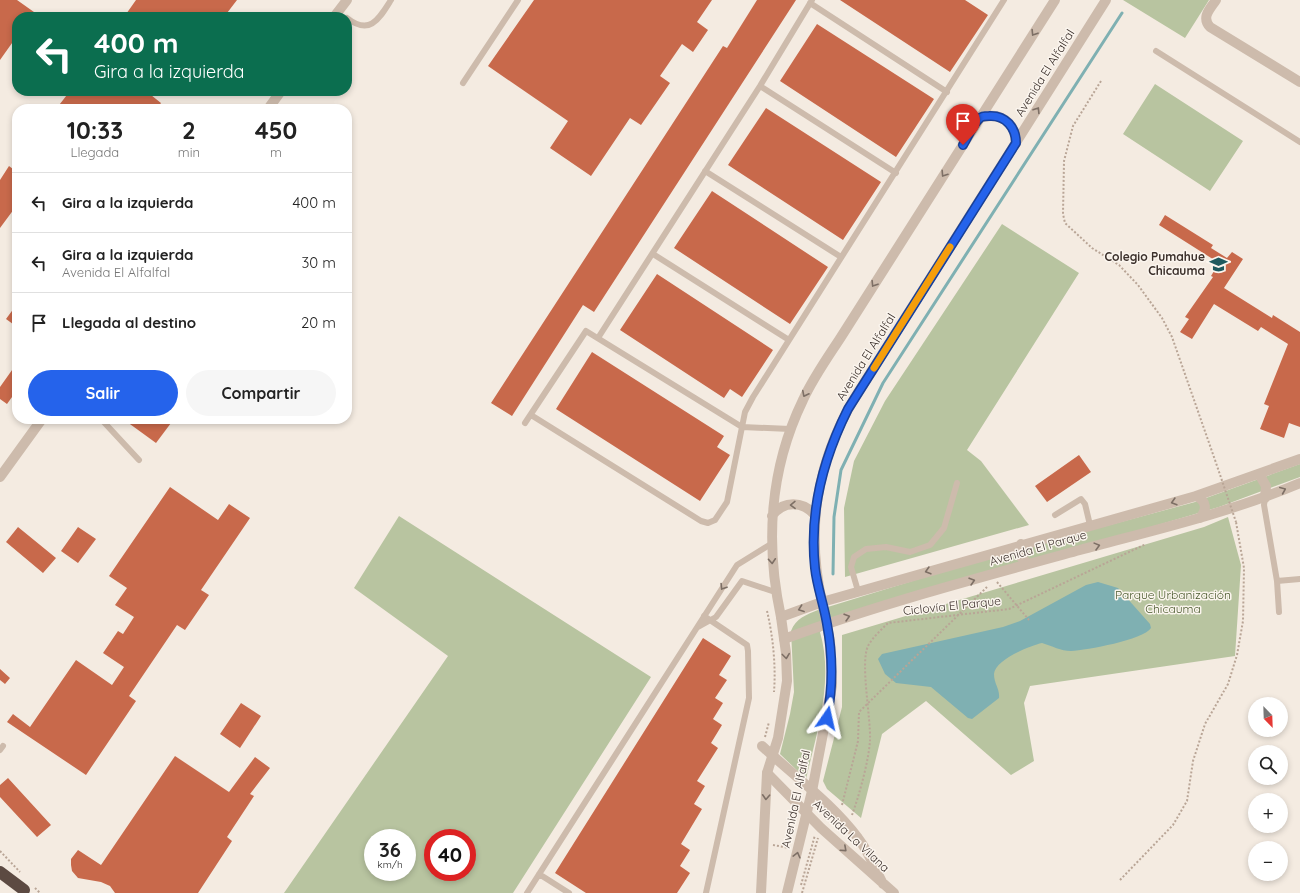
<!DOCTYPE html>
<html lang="es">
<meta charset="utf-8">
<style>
body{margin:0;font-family:Quicksand,sans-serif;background:#f6f6f6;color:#222;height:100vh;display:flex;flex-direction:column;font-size:15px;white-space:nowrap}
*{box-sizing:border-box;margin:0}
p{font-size:13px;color:#767676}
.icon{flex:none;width:22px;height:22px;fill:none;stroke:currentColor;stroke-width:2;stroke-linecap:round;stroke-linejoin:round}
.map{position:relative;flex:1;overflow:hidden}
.sheet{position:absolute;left:12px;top:104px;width:340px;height:320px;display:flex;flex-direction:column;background:#fff;border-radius:16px;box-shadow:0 2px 6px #0003}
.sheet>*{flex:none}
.guide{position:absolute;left:12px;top:12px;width:340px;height:84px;border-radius:16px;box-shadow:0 2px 6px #0003;background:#0b6e4f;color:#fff;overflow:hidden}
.needle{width:26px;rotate:157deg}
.controls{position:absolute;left:1248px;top:697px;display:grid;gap:8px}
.controls a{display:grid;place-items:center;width:40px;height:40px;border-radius:50%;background:#fff;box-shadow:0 2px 6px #0003;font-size:20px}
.speed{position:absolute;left:364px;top:829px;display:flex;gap:8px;font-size:20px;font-weight:700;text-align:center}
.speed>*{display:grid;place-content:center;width:52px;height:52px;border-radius:50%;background:#fff;box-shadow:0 2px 6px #0003;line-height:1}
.speed small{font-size:10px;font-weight:400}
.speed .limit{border:6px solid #d22;background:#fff;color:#111}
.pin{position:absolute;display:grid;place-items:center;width:34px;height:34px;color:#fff;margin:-41px -17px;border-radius:50% 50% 50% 0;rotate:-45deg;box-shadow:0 0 4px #0007}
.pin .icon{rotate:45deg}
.me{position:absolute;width:44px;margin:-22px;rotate:11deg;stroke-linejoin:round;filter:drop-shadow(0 0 3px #0008)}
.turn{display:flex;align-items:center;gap:14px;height:84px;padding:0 16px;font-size:18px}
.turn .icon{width:52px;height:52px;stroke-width:2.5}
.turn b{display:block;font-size:28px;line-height:34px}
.eta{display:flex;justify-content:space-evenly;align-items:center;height:68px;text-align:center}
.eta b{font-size:24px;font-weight:800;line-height:28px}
.button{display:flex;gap:8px;margin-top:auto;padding:8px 16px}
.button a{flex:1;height:46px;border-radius:24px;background:#2563eb;color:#fff;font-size:16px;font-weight:800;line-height:46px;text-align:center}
.button a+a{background:#f6f6f6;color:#222}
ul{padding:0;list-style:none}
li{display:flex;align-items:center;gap:12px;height:60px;padding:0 16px;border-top:1px solid #e0e0e0}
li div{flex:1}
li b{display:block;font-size:15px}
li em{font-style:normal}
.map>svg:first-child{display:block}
.green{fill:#b8c4a0;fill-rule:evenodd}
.water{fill:#7fb0b2}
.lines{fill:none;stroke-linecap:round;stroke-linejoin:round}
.stream{stroke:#7fb0b2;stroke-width:3}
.building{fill:#c8694b}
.path{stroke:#b9a596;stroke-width:2;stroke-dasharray:2 2;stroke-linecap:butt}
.service{stroke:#cdbbac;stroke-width:6}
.minor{stroke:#cdbbac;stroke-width:10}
.tertiary{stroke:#cdbbac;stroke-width:10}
.motorway{stroke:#5c4a42;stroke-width:12}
.path-bridge{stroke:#b9a596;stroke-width:2;stroke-dasharray:2 2;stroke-linecap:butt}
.oneway{stroke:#7d6f65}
.route-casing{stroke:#184099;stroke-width:10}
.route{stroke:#2563eb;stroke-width:7}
.slow{stroke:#f59e0b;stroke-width:7}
.labels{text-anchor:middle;stroke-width:3;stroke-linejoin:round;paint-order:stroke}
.street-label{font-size:12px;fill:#3b302b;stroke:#fbf5ee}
.poi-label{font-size:12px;font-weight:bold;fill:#3b302b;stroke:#fbf5ee;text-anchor:end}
.park-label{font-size:12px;fill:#4a5a2e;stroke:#fbf5ee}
</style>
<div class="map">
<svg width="1300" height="893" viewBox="0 0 1300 893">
<rect width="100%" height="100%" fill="#f4ebe1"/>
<path class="green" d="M1123,0H1209L1185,38Z
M1155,84L1243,141L1210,191L1123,134Z
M1002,224L1079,273L967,450L981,461L1029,525L845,577L844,508L854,461L885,401Z
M1300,464V477L1219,507L832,621L820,632C834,680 817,732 806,779L780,754L790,714L794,692L791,631C796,618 806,615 818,610L987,558L1195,502Z
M399,516L651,677L513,893H284L448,656L354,588ZM373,838H407V872H373ZM433,838H467V872H433Z
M1228,517L1241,565L1235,656L1030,686L1024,703L1034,761L1011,775L926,701L882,734L861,818L827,789L823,781L842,707V635L1204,527Z"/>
<path class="water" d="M1098,582L1118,588L1150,624L1151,628C1143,640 1087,650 1071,651C1061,651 1052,646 1042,643C1029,646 995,660 994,674C994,684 1000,689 999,698L972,719L968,718L931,687L896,683L885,674L878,659L882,654L1003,627L1020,621L1086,585Z"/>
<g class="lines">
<path class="stream" d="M833,574L834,517L841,470L883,383L1122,13"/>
</g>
<path class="building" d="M0,0H17L41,17H17V36L0,60Z
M136,0H237L224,17H124Z
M534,0H712L697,22L708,30L693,52L682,44L660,76L670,83L641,125L630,118L591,176L550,148L568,121L488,66Z
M757,0H796L594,312L583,305L512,416L491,403L723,46L727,48Z
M840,0H965L988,15L950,72Z
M817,24L934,99L896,157L780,81Z
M70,91H146L161,103L157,109H56Z
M766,108L881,182L843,240L728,165Z
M9,166L17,172V205L0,228V180Z
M712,191L828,267L790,324L674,248Z
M1165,215L1213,245L1211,248L1227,258L1232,252L1243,259L1224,288L1272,318L1273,315L1300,332V427L1289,423L1284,438L1260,429L1269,406L1264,404L1288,344L1261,327L1258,331L1214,304L1192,339L1180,332L1189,319L1185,317L1213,277L1211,276L1219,263L1159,225Z
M657,274L773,350L742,397L730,389L724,398L620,330Z
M17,304V327L6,319Z
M592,352L724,436L717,447L730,455L700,501L556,409Z
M17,363V390L7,404L0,399V387Z
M123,419H174L156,443Z
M1079,455L1091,472L1047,502L1035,486Z
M170,487L218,520L229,504L250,518L201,590L209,595L185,630L177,625L129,696L136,701L86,775L7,722L13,714L30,727L76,660L112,685L124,667L103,653L118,631L123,634L134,617L115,605L127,588L109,576Z
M18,527L56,558L43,573L6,542Z
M78,527L96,539L78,563L61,551Z
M703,638L731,656L719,675L727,680L715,698L723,703L713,719L722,725L711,743L718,748L697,781L705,786L694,804L702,809L681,844L690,850L680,866L690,873L677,893H586L555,873Z
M0,669L10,678L5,684L0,680Z
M241,703L261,716L240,748L220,734Z
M175,756L229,792L255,757L270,768L250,794L254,796L227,837L232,841L198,893H115L110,886L101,882L78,878L72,871L71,865V859L78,850L101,865Z
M8,778L51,825L37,837L0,797V785Z"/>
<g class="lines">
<path class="path" d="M1101,81L1073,126L1064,161L1063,214L1065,223L1092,248L1119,265L1138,285L1162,318L1172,337L1215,460
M997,582L1029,620
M767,611C773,636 776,666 774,692
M765,737L769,722
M842,805L858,741L859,712L987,587
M852,815C859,796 869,760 870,740C871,718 860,663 868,646C873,637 881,630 888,623L1009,609L1146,544
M773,845L789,848
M0,851L20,872
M1120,880L1173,825L1187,801L1193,761L1205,724L1228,684L1237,655L1243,621L1244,568L1236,522
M801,885L815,835
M35,888L40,893
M802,893L818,838"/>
<path class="service" d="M810,3L947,92
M347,18C370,36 379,19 391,0
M1156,51L1300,142
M463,83L518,0
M760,86L896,173
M705,171L841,257
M653,254L789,340
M598,338L760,86L812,0
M531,415L701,521L708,523L715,520L727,502L745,412L753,397L1004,0
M101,419L139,460
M525,423L586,331L742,427L790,429
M1265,498L1264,505L1277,581L1279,612
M1055,515L1081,499L1085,504L1090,525
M1277,581L1300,579
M858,591L851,567L854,557L866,549L886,547L910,552L930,545L944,528L957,483
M704,616L747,645L748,651L749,698L706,893
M698,627L716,617L742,581L775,592
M0,750L3,746
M539,874L569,893
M527,893L737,565L771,544"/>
<path class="minor" d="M1106,0L854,399C816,463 806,529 822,602L1196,496L1300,459
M1216,0C1210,9 1201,17 1210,27L1300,82
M334,17L347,0
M268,109L281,91
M980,118C1000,111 1016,123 1016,143
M1259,474L1266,486L1265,498
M0,477L42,419
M1196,496C1207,501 1207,510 1200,518
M772,516C783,500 803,501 815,515
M1021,544L1020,556L1028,564
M781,617C765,543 770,468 803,400C813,378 828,357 841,337L1055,0
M784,639C880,604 981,577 1080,550C1154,530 1229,513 1300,483
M762,746C794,776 832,803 858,838C869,852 875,869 883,884
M767,773L821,828L894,893"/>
<path class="tertiary" d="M761,893L767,773L778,738L787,681L786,653L781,617L822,602L830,641L832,686L812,791L787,893"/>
<path class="motorway" d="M0,872L24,890"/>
<path class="path-bridge" d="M1215,460L1236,522"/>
</g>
<defs><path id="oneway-chevron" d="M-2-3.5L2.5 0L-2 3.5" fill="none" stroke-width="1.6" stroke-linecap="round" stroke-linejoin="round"/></defs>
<g class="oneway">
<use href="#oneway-chevron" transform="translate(1034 33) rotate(122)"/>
<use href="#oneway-chevron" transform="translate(1037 110) rotate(-58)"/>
<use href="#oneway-chevron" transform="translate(944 174) rotate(123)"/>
<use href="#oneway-chevron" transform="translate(874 284) rotate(122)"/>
<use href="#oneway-chevron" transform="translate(805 394) rotate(117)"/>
<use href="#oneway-chevron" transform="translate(1283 490) rotate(-23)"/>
<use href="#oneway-chevron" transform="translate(1174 502) rotate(164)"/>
<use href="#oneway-chevron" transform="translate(793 505) rotate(179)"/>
<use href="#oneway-chevron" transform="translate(1097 546) rotate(-15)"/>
<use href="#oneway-chevron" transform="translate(772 561) rotate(86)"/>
<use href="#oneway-chevron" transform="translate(928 571) rotate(164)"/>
<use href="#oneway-chevron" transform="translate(972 581) rotate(-16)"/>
<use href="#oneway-chevron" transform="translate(723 587) rotate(122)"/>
<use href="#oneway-chevron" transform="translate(801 609) rotate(160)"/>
<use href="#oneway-chevron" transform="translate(847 617) rotate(-16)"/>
<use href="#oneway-chevron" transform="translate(786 656) rotate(83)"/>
<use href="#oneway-chevron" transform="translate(766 797) rotate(93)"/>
<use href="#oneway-chevron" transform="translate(844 849) rotate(42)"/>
<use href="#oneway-chevron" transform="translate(797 855) rotate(-76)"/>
</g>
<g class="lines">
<defs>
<path id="route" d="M827,718C833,687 833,656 827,624C824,605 817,587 815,568C809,512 823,459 848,409L1016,143C1016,128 1006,115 989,116C987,116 982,116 980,118C973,124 968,137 963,145"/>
</defs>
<use href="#route" class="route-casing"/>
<use href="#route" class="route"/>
<path class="slow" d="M874,368L950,247"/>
</g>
<defs>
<symbol id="school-bare" viewBox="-9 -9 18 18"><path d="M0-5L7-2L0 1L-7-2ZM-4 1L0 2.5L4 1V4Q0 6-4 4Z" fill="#1f5a5e" stroke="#fbf5ee" stroke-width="2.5" paint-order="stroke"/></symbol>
</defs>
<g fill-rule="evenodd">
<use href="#school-bare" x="1206" y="252" width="25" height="25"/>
</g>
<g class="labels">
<g class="street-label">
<text transform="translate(1045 73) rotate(-58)" y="4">Avenida El Alfalfal</text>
<text transform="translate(866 357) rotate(-58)" y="4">Avenida El Alfalfal</text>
<text transform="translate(1038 548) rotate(-16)" y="4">Avenida El Parque</text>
<text transform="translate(952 606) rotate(-6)" y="4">Ciclovía El Parque</text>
<text transform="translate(796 799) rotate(-78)" y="4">Avenida El Alfalfal</text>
<text transform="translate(851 836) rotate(43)" y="4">Avenida La Vilana</text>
</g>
<g class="poi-label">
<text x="1205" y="261">Colegio Pumahue<tspan x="1205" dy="14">Chicauma</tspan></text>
</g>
<g class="park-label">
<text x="1173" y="599">Parque Urbanización<tspan x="1173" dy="14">Chicauma</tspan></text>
</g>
</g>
</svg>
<div class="controls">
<a><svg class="needle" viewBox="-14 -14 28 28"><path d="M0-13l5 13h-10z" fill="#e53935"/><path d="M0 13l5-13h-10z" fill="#767676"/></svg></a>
<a><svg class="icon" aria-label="search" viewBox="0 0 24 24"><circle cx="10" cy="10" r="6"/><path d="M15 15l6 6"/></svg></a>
<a>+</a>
<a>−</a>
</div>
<div class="speed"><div>36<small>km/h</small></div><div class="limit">40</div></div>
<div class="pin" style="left:963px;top:145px;background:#d93025"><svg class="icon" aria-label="arrive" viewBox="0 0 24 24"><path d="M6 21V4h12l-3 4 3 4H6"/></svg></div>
<svg class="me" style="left:827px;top:718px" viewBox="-20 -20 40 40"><path d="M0-17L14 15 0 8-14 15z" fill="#2563eb" stroke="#fff" stroke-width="4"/></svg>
<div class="guide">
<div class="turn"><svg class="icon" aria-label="left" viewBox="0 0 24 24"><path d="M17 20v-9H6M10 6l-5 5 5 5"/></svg><div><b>400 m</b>Gira a la izquierda</div></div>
</div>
<section class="sheet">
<div class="eta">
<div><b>10:33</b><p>Llegada</p></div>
<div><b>2</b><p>min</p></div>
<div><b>450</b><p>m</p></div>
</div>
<ul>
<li><svg class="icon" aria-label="left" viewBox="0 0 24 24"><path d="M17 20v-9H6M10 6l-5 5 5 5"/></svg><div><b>Gira a la izquierda</b></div><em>400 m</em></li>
<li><svg class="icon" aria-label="left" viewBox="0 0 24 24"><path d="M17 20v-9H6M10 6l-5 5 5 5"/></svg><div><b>Gira a la izquierda</b><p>Avenida El Alfalfal</p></div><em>30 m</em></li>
<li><svg class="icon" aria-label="arrive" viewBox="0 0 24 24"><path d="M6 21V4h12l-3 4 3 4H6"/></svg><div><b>Llegada al destino</b></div><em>20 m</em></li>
</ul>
<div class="button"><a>Salir</a><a>Compartir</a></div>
</section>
</div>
